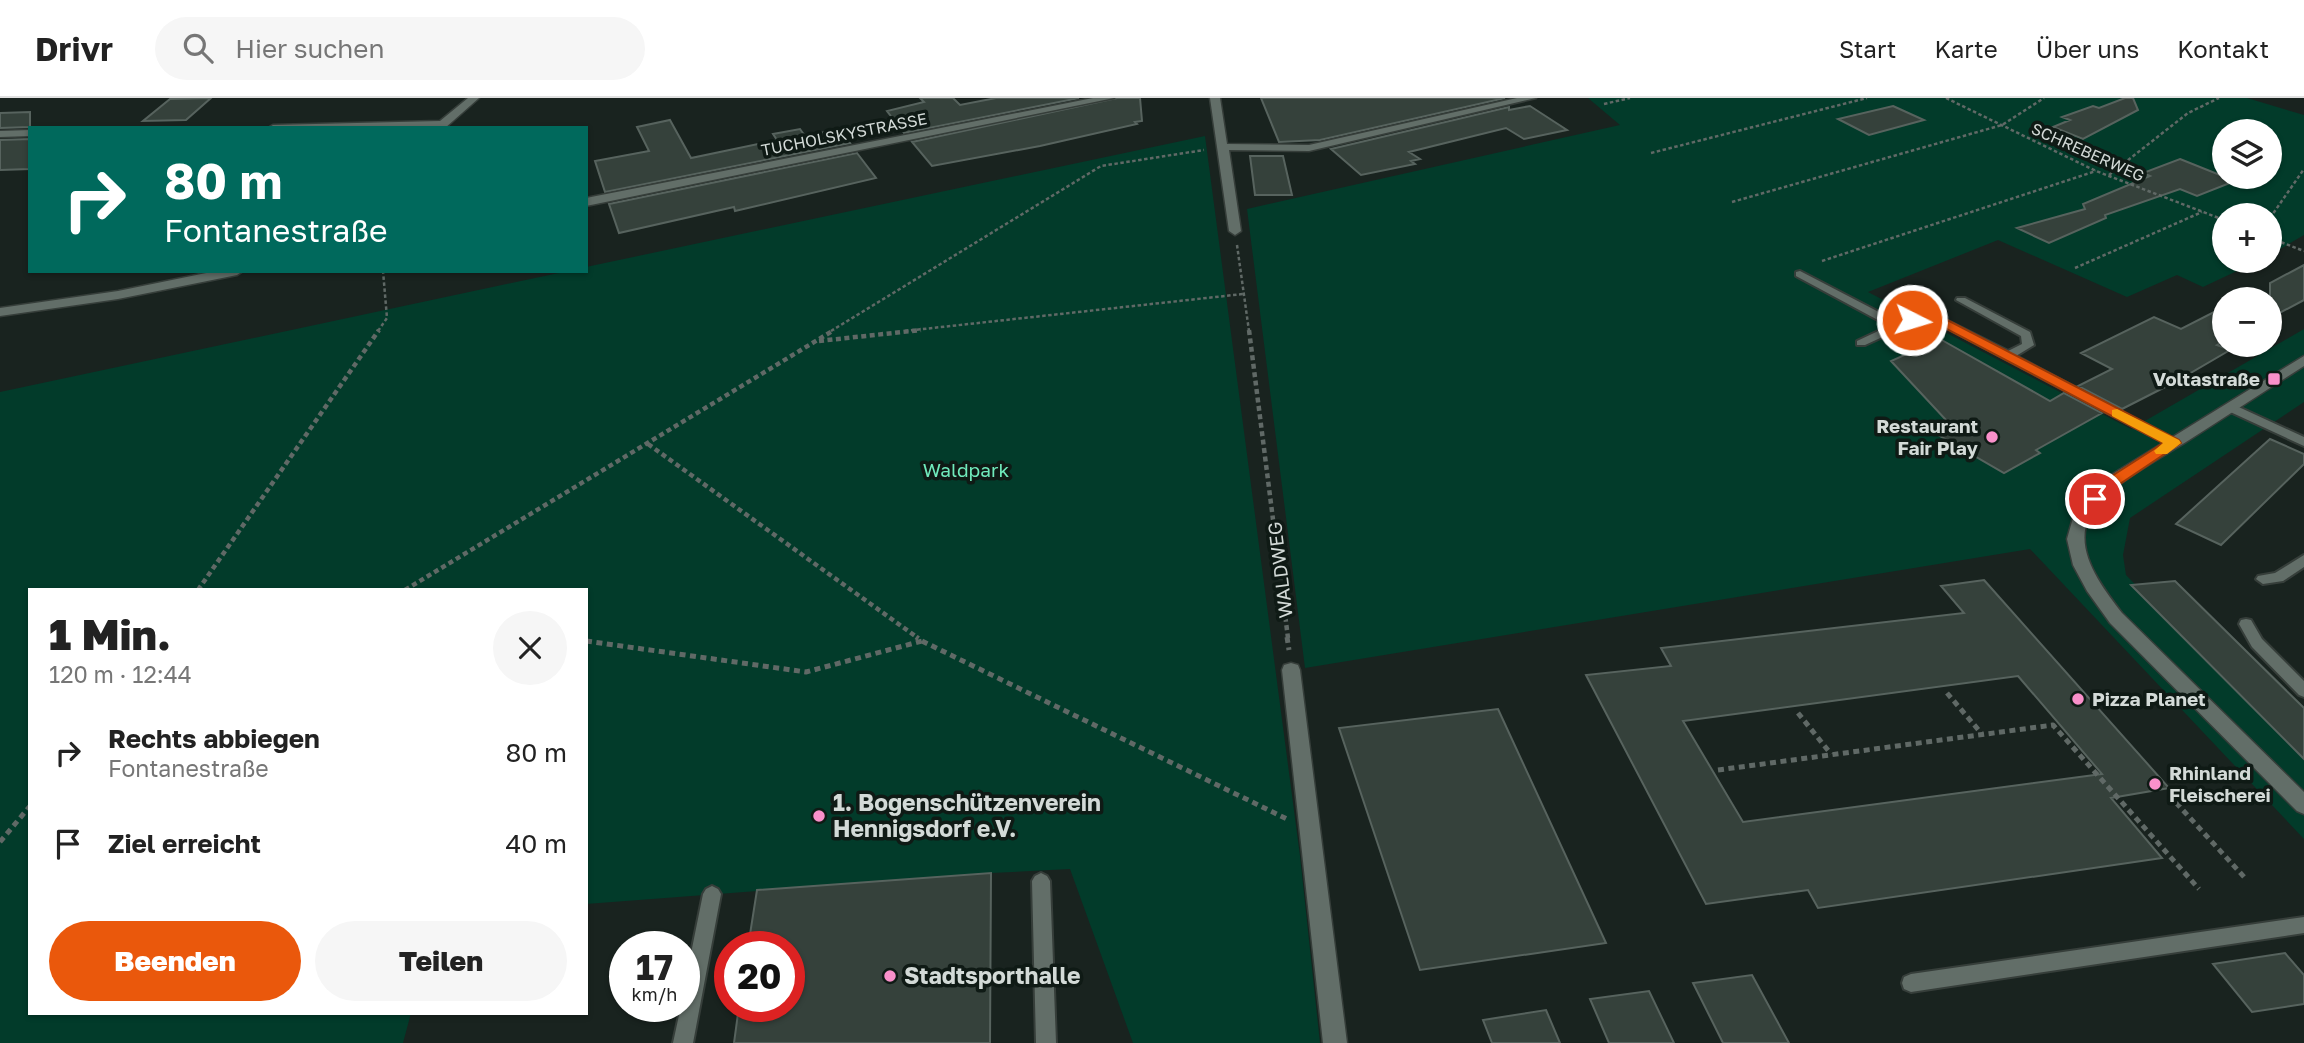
<!DOCTYPE html>
<html lang="de">
<meta charset="utf-8">
<style>
body{margin:0;font-family:"Golos Text",sans-serif;background:#f6f6f6;color:#222;height:100vh;display:flex;flex-direction:column;font-size:26px;white-space:nowrap}
*{box-sizing:border-box;margin:0}
p{font-size:23px;color:#767676}
.icon{flex:none;width:38px;height:38px;fill:none;stroke:currentColor;stroke-width:2;stroke-linecap:round;stroke-linejoin:round}
.map{position:relative;flex:1;overflow:hidden}
.panel{position:absolute;left:28px;top:490px;width:560px;height:427px;display:flex;flex-direction:column;background:#fff;border-radius:0px;box-shadow:0 2px 5px #0004}
.panel>*{flex:none}
.banner{position:absolute;left:28px;top:28px;width:560px;height:147px;border-radius:0px;box-shadow:0 2px 5px #0004;background:#00695c;color:#fff;overflow:hidden}
.controls{position:absolute;left:2212px;top:21px;display:grid;gap:14px}
.controls a{display:grid;place-items:center;width:70px;height:70px;border-radius:50%;background:#fff;box-shadow:0 2px 5px #0004;font-size:35px}
.speed{position:absolute;left:609px;top:833px;display:flex;gap:14px;font-size:35px;font-weight:700;text-align:center}
.speed>*{display:grid;place-content:center;width:91px;height:91px;border-radius:50%;background:#fff;box-shadow:0 2px 5px #0004;line-height:1}
.speed small{font-size:18px;font-weight:400}
.speed .limit{border:10px solid #d22;background:#fff;color:#111}
.pin{position:absolute;display:grid;place-items:center;width:60px;height:60px;color:#fff;margin:-30px;border:4px solid #fff;border-radius:50%;box-shadow:0 2px 7px #0007}
.me{position:absolute;width:77px;margin:-38px;rotate:95deg;stroke-linejoin:round;filter:drop-shadow(0 0 5px #0008)}
.turn{display:flex;align-items:center;gap:24px;height:147px;padding:0 21px;font-size:32px}
.turn .icon{width:91px;height:91px;stroke-width:2.5}
.turn b{display:block;font-size:49px;line-height:60px}
.round{display:grid;place-items:center;flex:none;width:74px;height:74px;border-radius:37px;background:#f6f6f6}
.overview{display:flex;align-items:center;justify-content:space-between;height:119px;padding:0 21px}
h1{font-size:42px;font-weight:800;line-height:52px}
.action{display:flex;gap:14px;margin-top:auto;padding:14px 21px}
.action a{flex:1;height:80px;border-radius:42px;background:#ea580c;color:#fff;font-size:28px;font-weight:800;line-height:80px;text-align:center}
.action a+a{background:#f6f6f6;color:#222}
ul{padding:0;list-style:none}
li{display:flex;align-items:center;gap:21px;height:91px;padding:0 21px}
li div{flex:1}
li b{display:block;font-size:26px}
li em{font-style:normal}
header{display:flex;align-items:center;gap:42px;box-sizing:border-box;height:98px;padding:0 35px;background:#fff;border-bottom:2px solid #e0e0e0}
header strong{font-size:33px}
nav{display:flex;gap:38px;margin-inline-start:auto;font-size:24px}
.search{width:490px;height:63px;background:#f6f6f6;display:flex;align-items:center;gap:18px;box-sizing:border-box;padding:0 24px;border-radius:38px;color:#767676;font-size:26px}
.map>svg:first-child{display:block}
.green{fill:#023b2a;fill-rule:evenodd}
.building{fill:#35413b;stroke:#57635e;stroke-width:2;fill-rule:evenodd}
.lines{fill:none;stroke-linecap:round;stroke-linejoin:round}
.lane-casing{stroke:#363e3a;stroke-width:4}
.street-casing{stroke:#363e3a;stroke-width:3}
.secondary-casing{stroke:#363e3a;stroke-width:3}
.path-far2{stroke:#606966;stroke-width:2.5;stroke-dasharray:3.5 2.5;stroke-linecap:butt}
.path-far1{stroke:#606966;stroke-width:4.5;stroke-dasharray:5 3.5;stroke-linecap:butt}
.path{stroke:#606966;stroke-width:5;stroke-dasharray:6 4.5;stroke-linecap:butt}
.lane{fill:#626e68;fill-rule:evenodd}
.street{fill:#626e68;fill-rule:evenodd}
.secondary{fill:#626e68;fill-rule:evenodd}
.route{fill:#ea580c;stroke:#983908;stroke-width:2}
.slow{fill:#f59e0b}
.poi-dot{fill:#f990ca;stroke:#0f1a15;stroke-width:2.5}
.labels{text-anchor:middle;stroke-width:7;stroke-linejoin:round;paint-order:stroke}
.far-street-label{font-size:16px;fill:#d3dad7;stroke:#0f1a15}
.poi-label{font-size:19px;font-weight:bold;fill:#d3dad7;stroke:#0f1a15;text-anchor:end}
.park-label{font-size:19px;fill:#70eabc;stroke:#0f1a15}
.street-label{font-size:19px;fill:#d3dad7;stroke:#0f1a15}
.near-poi-label{font-size:23px;font-weight:bold;fill:#d3dad7;stroke:#0f1a15;text-anchor:start}
</style>
<header>
<strong>Drivr</strong>
<div class="search"><svg class="icon" aria-label="search" viewBox="0 0 24 24"><circle cx="10" cy="10" r="6"/><path d="M15 15l6 6"/></svg>Hier suchen</div>
<nav><a>Start</a><a>Karte</a><a>Über uns</a><a>Kontakt</a></nav>
</header>
<div class="map">
<svg width="2304" height="945" viewBox="0 0 2304 945">
<rect width="100%" height="100%" fill="#19231f"/>
<path class="green" d="M1588,0H2247L2304,17V137L2270,157V117H2224V163H2258L2203,189L2177,177L2127,199L1998,142L1868,194L2131,331L2304,231V304L2130,420L2123,457L2126,477L2304,661V741L2030,451L1305,570L1247,111L1620,27ZM2224,33H2270V79H2224Z
M1205,38L1300,758L1320,945H1133L1070,771L991,775L586,806V492H30V915H411L403,945H0V294L568,173H586V169Z"/>
<path class="building" d="M211,0L186,22L143,23L170,1Z
M920,0H953L960,7L996,0H1079L904,35L887,13L924,4Z
M1117,0H1140L1142,23L1135,24L1137,26L1040,48L932,68L912,44Z
M1261,0H1505L1320,42L1279,44Z
M2125,0H2133L2138,12L2083,41L2053,29L2070,22L2062,19L2093,8L2099,10Z
M1530,8L1567,32L1524,41L1506,30L1409,54L1420,61L1411,63L1415,66L1361,77L1331,51L1509,9V12Z
M1893,8L1924,22L1869,37L1838,21Z
M30,14V29L0,30V15Z
M670,22L691,60L777,42L773,36L800,31L805,38L839,31L850,45L605,94L595,63L649,53L637,29Z
M30,41V71L0,72V42Z
M857,55L876,80L735,113L734,109L619,135L609,106Z
M1250,58H1283L1292,97H1255Z
M2180,61L2235,83L2197,98L2180,91L2105,117L2106,120L2049,145L2017,130L2085,111L2083,106L2150,78L2143,75Z
M2304,167V202L2270,220V185Z
M2224,209V243L2217,247L2230,252L2175,284L2122,311L2078,288L2112,271L2081,255L2154,219L2181,231Z
M1940,241L2050,303L2064,295L2102,315L2036,352L2040,355L2004,375L1928,331L1946,322L1891,263Z
M2270,341L2304,356V366L2221,447L2176,426Z
M1984,482L2169,690L2111,700L2162,760L1818,810L1808,792L1706,806L1586,577L1671,568L1661,550L1964,515L1941,488ZM2018,578L2102,676L1743,724L1683,623Z
M2175,483L2304,610V661L2131,487Z
M1498,611L1606,845L1420,872L1339,630Z
M991,775L990,945H734L739,908H789V849H748L757,792Z
M2285,855L2304,877V906L2252,914L2213,866Z
M1752,877L1789,945H1723L1693,885Z
M1649,893L1674,945H1609L1590,901Z
M1546,912L1560,945H1492L1483,922Z"/>
<g class="lines">
<defs>
<path id="lane" d="M1800,173L1898,224L1926,212L2008,253L2022,246L2021,238L1956,202L1957,200H1965L2030,234L2034,247L2016,258L2180,345L2178,348H2170L1926,219L1865,247H1857V243L1889,228L1796,178V174Z
M2230,305L2304,339V348L2226,312L2224,309Z
M2304,457V469L2283,483L2263,486L2256,481L2258,478L2275,475Z
M2246,521L2251,522L2262,541L2304,583V599L2299,597L2252,549L2239,526L2241,522Z
M1041,775L1047,778L1050,783L1056,945H1036L1032,783L1035,778Z
M712,788L718,791L721,796L693,945H673L681,908H684V890L703,796L706,791Z
M2304,819V835L1911,894L1904,891L1902,885L1904,879L1911,876Z"/>
<path id="street" d="M468,0H479L445,30H268L273,27L440,23Z
M1093,0H1114L586,108V100Z
M1210,0H1220L1227,46L1309,47L1517,0H1536L1309,53L1229,52L1241,133L1235,137L1229,133Z
M30,32V38L0,39V33Z
M216,173H243L237,177L118,201L0,218V210L118,193Z
M1291,565L1298,567L1300,572L1347,945H1323L1282,572L1284,567Z"/>
<path id="secondary" d="M2304,258V268C2265,293 2225,319 2186,344C2159,361 2103,390 2089,419C2073,453 2103,490 2122,515L2304,694V716L2297,713L2110,525L2087,493L2073,467L2067,441L2075,413L2103,382Z"/>
</defs>
<use href="#lane" class="lane-casing"/>
<use href="#street" class="street-casing"/>
<use href="#secondary" class="secondary-casing"/>
<path class="path-far2" d="M1946,0L2096,73L2224,122
M1604,6L1630,0
M1651,55L1867,0
M2109,77L2188,15L2219,0
M1732,104L2002,27L2044,0
M2270,120L2304,71
M2270,140L2304,153
M1237,147L1249,233
M1822,163L2096,73
M2075,170L2202,114
M378,233L387,220L383,173
M831,233L1101,68L1204,52
M905,233L1243,196"/>
<path class="path-far1" d="M1249,232L1288,540
M819,243L921,232
M648,346L918,540
M198,492L379,232
M405,492L834,232"/>
<path class="path" d="M1287,539L1289,552
M586,543L806,574L922,543L916,539
M922,543L1287,721
M1947,595L1982,636
M1798,615L1831,656
M1718,672L2053,627L2199,791
M2169,697L2246,781
M0,744L30,708
M717,881L730,879"/>
<use href="#lane" class="lane"/>
<use href="#street" class="street"/>
<use href="#secondary" class="secondary"/>
</g>
<path class="route" d="M1926,211L2179,342L2181,345L2114,390L2100,405H2090L2087,401L2104,383L2163,345L1926,220L1912,225L1905,222Z"/>
<path class="slow" d="M2117,311L2179,342L2181,345L2167,356H2156L2154,353L2163,345L2112,318V312Z"/>
<g class="poi-dot">
<rect x="2267" y="274" width="14" height="14" rx="3.5"/>
<circle cx="1992" cy="339" r="7"/>
<circle cx="2078" cy="601" r="7"/>
<circle cx="2155" cy="686" r="7"/>
<circle cx="819" cy="718" r="7"/>
<circle cx="890" cy="878" r="7"/>
</g>
<g class="labels">
<g class="far-street-label">
<text transform="translate(844 36) rotate(-11)" y="6">TUCHOLSKYSTRASSE</text>
<text transform="translate(2088 54) rotate(24)" y="6">SCHREBERWEG</text>
</g>
<g class="poi-label">
<text x="2260" y="288">Voltastraße</text>
<text x="1978" y="335">Restaurant<tspan x="1978" dy="22">Fair Play</tspan></text>
<text x="2092" y="608" text-anchor="start">Pizza Planet</text>
<text x="2169" y="682" text-anchor="start">Rhinland<tspan x="2169" dy="22">Fleischerei</tspan></text>
</g>
<g class="park-label">
<text x="966" y="379">Waldpark</text>
</g>
<g class="street-label">
<text transform="translate(1280 472) rotate(-97)" y="7">WALDWEG</text>
</g>
<g class="near-poi-label">
<text x="833" y="713">1. Bogenschützenverein<tspan x="833" dy="26">Hennigsdorf e.V.</tspan></text>
<text x="904" y="886">Stadtsporthalle</text>
</g>
</g>
</svg>
<div class="controls">
<a><svg class="icon" aria-label="layers" viewBox="0 0 24 24"><path d="M12 4l9 5-9 5-9-5zM3 14l9 5 9-5"/></svg></a>
<a>+</a>
<a>−</a>
</div>
<div class="speed"><div>17<small>km/h</small></div><div class="limit">20</div></div>
<div class="pin" style="left:2095px;top:401px;background:#d93025"><svg class="icon" aria-label="arrive" viewBox="0 0 24 24"><path d="M6 21V4h12l-3 4 3 4H6"/></svg></div>
<svg class="me" style="left:1912px;top:222px" viewBox="-20 -20 40 40"><circle r="17" fill="#ea580c" stroke="#fff" stroke-width="3"/><path d="M0-11L8 9 0 5-8 9z" fill="#fff"/></svg>
<div class="banner">
<div class="turn"><svg class="icon" aria-label="right" viewBox="0 0 24 24"><path d="M7 20v-9h11M14 6l5 5-5 5"/></svg><div><b>80 m</b>Fontanestraße</div></div>
</div>
<section class="panel">
<div class="overview"><div><h1>1 Min.</h1><p>120 m · 12:44</p></div><a class="round"><svg class="icon" aria-label="close" viewBox="0 0 24 24"><path d="M6 6l12 12M18 6L6 18"/></svg></a></div>
<ul>
<li><svg class="icon" aria-label="right" viewBox="0 0 24 24"><path d="M7 20v-9h11M14 6l5 5-5 5"/></svg><div><b>Rechts abbiegen</b><p>Fontanestraße</p></div><em>80 m</em></li>
<li><svg class="icon" aria-label="arrive" viewBox="0 0 24 24"><path d="M6 21V4h12l-3 4 3 4H6"/></svg><div><b>Ziel erreicht</b></div><em>40 m</em></li>
</ul>
<div class="action"><a>Beenden</a><a>Teilen</a></div>
</section>
</div>
